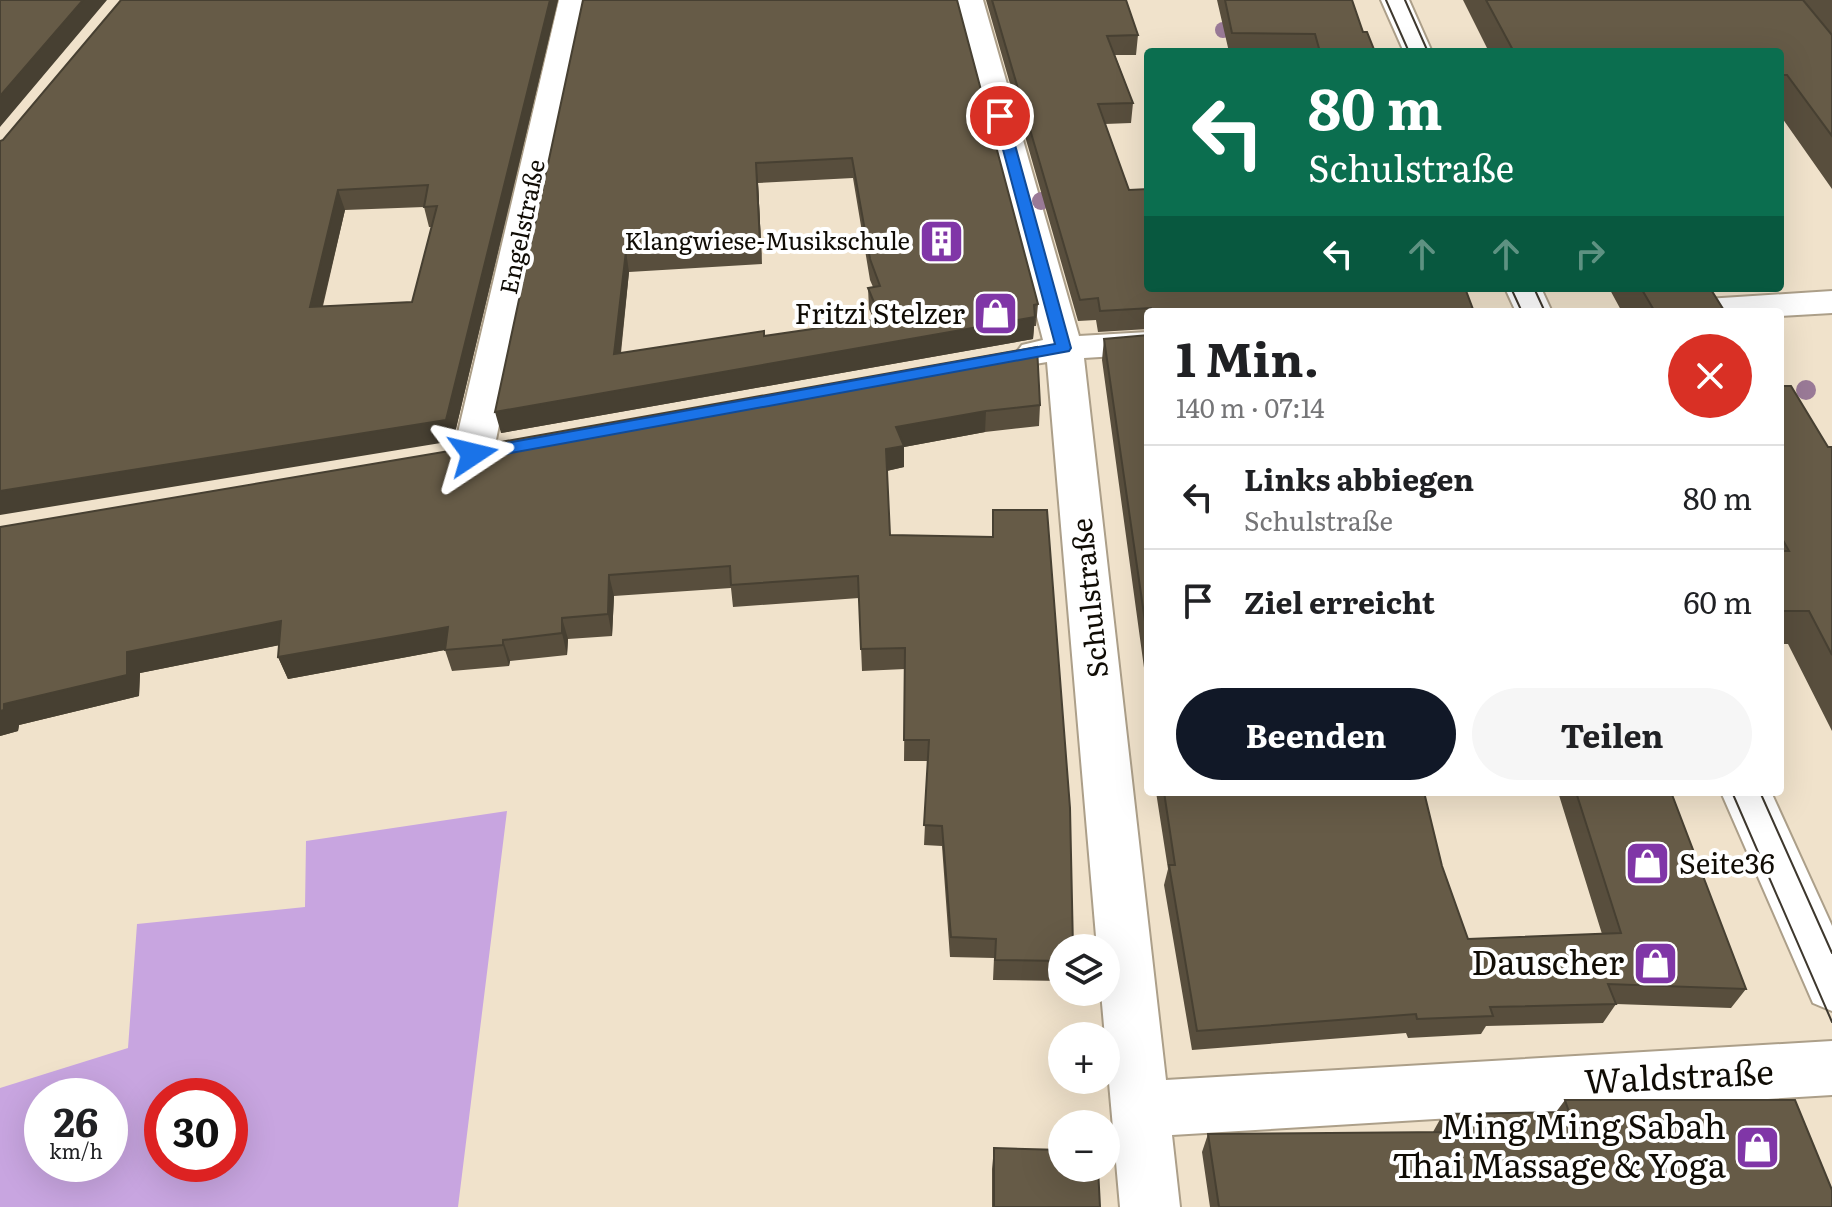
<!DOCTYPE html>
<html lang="de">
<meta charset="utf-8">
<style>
body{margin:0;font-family:Literata,serif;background:#f6f6f6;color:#202124;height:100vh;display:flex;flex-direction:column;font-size:30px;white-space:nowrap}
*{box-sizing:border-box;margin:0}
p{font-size:26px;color:#757577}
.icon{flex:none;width:44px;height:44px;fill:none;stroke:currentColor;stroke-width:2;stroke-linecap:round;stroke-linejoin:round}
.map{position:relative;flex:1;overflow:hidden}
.panel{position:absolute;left:1144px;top:308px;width:640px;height:488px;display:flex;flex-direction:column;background:#fff;border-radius:8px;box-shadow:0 8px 32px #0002}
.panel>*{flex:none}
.banner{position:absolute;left:1144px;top:48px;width:640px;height:244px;border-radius:8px;box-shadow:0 8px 32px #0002;background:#0b6e4f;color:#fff;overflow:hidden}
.fabs{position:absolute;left:1048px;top:934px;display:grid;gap:16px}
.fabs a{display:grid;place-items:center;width:72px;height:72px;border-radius:50%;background:#fff;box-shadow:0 8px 32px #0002;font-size:40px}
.speed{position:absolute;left:24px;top:1078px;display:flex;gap:16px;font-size:40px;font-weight:700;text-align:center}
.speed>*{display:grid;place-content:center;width:104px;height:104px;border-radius:50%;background:#fff;box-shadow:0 8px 32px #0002;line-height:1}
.speed small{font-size:20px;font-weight:400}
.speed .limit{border:12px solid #d22;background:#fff;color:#111}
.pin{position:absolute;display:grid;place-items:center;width:68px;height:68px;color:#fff;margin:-34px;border:4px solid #fff;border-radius:50%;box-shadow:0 2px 8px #0007}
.me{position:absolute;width:88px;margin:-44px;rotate:80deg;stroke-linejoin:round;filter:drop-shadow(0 0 6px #0008)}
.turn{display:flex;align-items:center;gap:28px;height:168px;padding:0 32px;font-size:36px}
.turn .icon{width:104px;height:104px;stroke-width:2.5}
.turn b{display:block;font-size:56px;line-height:68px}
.lanes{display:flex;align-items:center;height:76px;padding:0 32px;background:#0003;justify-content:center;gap:40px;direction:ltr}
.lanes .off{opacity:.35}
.round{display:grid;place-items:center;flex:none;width:84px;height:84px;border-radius:42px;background:#f6f6f6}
.summary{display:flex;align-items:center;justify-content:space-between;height:136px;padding:0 32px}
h1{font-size:48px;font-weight:700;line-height:60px}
.cta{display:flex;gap:16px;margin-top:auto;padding:16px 32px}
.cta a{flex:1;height:92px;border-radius:48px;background:#111827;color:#fff;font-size:32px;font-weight:700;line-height:92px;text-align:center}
.cta a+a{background:#f6f6f6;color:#202124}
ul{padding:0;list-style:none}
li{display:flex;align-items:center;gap:24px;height:104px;padding:0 32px;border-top:2px solid #e0e0e0}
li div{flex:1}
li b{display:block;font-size:30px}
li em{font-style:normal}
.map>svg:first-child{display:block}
.green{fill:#c8a5e0;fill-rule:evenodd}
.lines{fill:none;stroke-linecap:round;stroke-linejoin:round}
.street-casing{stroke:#ac9f89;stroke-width:4}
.secondary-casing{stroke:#ac9f89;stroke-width:4}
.street{fill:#fff;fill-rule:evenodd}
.secondary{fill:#fff;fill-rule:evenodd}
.tram{stroke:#3e382e;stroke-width:2}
.tree{fill:#9a7a97}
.wall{fill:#584e3d;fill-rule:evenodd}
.shaded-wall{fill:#474032}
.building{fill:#665b47;stroke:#474032;stroke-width:2;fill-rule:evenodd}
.route{fill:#1a73e8;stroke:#114b97;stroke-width:2}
.labels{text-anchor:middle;stroke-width:8;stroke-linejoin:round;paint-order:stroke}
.far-street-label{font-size:24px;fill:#100c05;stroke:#fff}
.far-poi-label{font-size:24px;fill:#100c05;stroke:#fff;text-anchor:end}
.poi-label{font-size:28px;fill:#100c05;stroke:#fff;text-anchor:end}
.street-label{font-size:28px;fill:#100c05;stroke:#fff}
.near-poi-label{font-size:34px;fill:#100c05;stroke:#fff;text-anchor:end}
.near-street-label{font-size:34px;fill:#100c05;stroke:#fff}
</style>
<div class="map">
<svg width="1832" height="1207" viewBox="0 0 1832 1207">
<rect width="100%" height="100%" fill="#f0e2cb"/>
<path class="green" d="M507,811L458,1207H0V1088L128,1048L137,924L305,907L306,841ZM42,1096H110V1164H42ZM162,1096H230V1164H162Z"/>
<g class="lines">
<defs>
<path id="street" d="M559,0H587L493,454L487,463L473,467L459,463L453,454Z
M955,0H983L1079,336L1148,332V354L1084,358L1166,1080L1832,1041V1095L1172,1135L1180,1207H1120L1101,992H1106V948H1097L1047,362L1035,364L1022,361L1016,353L1022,345L1043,340Z
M1832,291V313L1780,316V312H1657L1662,304L1675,301Z"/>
<path id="secondary" d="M1381,0H1409L1432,52H1404Z
M1505,288H1541L1552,312H1516Z
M1721,792H1771L1832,926V1011L1813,1003Z"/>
</defs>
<use href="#street" class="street-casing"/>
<use href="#secondary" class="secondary-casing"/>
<use href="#street" class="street"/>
<use href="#secondary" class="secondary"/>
<path class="tram" d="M1386,0L1409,52
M1405,0L1428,52
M1511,288L1522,312
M1534,288L1545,312
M1732,792L1832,1022
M1760,792L1832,953"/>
</g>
<g class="tree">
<circle cx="1223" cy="30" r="8"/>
<circle cx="1041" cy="201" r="9"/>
<circle cx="1806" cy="390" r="10"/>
</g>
<path class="wall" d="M558,0L453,441L0,141ZM424,207L429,227H432L412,302L323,306L345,210Z
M583,0H957L1038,304L1036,326H1034L1033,339L501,433ZM853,178L870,280L873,287L868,288L869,309L874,320L764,336L621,353L629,272L762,264L758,183Z
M986,0H1126L1138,35L1136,55H1115L1133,103L1131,123L1105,124L1148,288L1474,312H1148V329L1098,332L1096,320L1078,321Z
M1217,0H1352L1363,32L1375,52H1229Z
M1463,0H1832V189L1780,115V52H1489Z
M1609,288H1710L1725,312H1622Z
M1148,335V697L1102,360L1104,339Z
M1780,386L1828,447H1832V731L1788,644H1780Z
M1040,405L1039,426L985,432L904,447V467L887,471L890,535L992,537L993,510L1062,948V981L993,980L994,958L950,957L942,846L924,845L928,761H904L905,669L862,671L859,598L733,607L731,588L614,596L612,636L568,639L567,655L510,661L509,666L452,671L445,650L288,679L278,657L279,645L140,673L139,696L19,725L18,731L0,736V527Z
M1156,792H1424L1442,866L1468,939L1602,934L1558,792H1671L1746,989L1731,1008L1616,1004L1603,1023L1486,1026L1481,1034L1408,1038L1406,1033L1192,1050L1164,885L1168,869Z
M1565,1100L1832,1207H1210L1202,1152L1208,1134L1433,1132L1443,1114L1556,1112Z
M994,1148L1100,1207H992V1169Z"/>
<path class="shaded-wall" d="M83,0H107L0,127V96Z
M550,0H558L453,441L0,515V491L446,420Z
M756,163L758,183L762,264L760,243Z
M338,190L345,210L317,328L310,307Z
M626,251L629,272L618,375L614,354Z
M1035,317L1033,339L501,433L495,412Z
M986,411L985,432L904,447V467L886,471V449L896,427Z
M609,575L614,596L612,636L608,614Z
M562,618L568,639L567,655L562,633Z
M281,621L290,643L140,673L139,696L19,725L18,731L0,736V711L4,704L127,652Z
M448,627L455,648L288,679L278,657Z
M503,640L510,661L509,666L503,645Z"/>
<path class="building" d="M0,0H83L0,96Z
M121,0H550L446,420L0,491V141L3,140ZM428,185L424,207L437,206L412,302L310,307L338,190Z
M583,0H957L1038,304L1034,305L1035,317L495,412ZM852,158L870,259L880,286L868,288L881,319L764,336V331L614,354L626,251L760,243L756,163Z
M992,0H1126L1138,35L1107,36L1133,103L1098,104L1129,190L1148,189V288H1465L1474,312H1154L1151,308L1100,311L1098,298L1080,300Z
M1225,0H1352L1363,32H1367L1375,52H1320L1315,34L1232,33Z
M1486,0H1803L1832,35V136L1787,75H1780V52H1514Z
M1641,288H1710L1725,312H1655Z
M1148,335V642L1104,339Z
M1037,347L1040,405L986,411L896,427L904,446L886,449L890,535L993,537V510H1047L1070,808L1073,948H1062V961L995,960L996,939L951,937L942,826L924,825L929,740H904L905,648L861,649L858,576L731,585L730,566L609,575L608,614L562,618V633L503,640V645L445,650L448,627L278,657L281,621L127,652V675L4,704V710L0,711V527L467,448Z
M1780,386H1791L1828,447H1832V655L1809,611H1781L1780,609V551H1789L1780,535Z
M1164,792H1424L1442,866L1468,939L1621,933L1576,792H1671L1746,989L1608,984L1616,1004L1490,1007L1493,1016L1417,1019L1416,1014L1197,1031L1169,865H1175Z
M1565,1100H1795L1832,1190V1207H1219L1208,1134L1448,1132L1443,1114L1569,1112Z
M994,1148L1062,1150V1168H1098L1100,1207H994Z"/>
<path class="route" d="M996,113L1007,116L1071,348L1069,351L473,460L467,458L465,454L473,449L1055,344L994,116Z"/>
<defs>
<symbol id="building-square" viewBox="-11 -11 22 22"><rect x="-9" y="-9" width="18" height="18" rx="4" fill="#8036a7" stroke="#fff"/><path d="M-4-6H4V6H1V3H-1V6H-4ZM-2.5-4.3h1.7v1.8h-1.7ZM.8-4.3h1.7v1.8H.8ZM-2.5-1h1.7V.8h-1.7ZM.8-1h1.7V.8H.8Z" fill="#fff"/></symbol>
<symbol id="shop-square" viewBox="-11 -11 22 22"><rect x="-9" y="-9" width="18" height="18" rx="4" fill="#8036a7" stroke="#fff"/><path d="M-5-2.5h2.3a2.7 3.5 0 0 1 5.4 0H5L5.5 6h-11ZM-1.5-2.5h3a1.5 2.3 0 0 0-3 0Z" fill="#fff"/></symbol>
</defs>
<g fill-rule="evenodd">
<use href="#building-square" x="916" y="216" width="51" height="51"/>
<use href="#shop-square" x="970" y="288" width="51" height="51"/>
<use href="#shop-square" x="1622" y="838" width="51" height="51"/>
<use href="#shop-square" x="1630" y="938" width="51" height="51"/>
<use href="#shop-square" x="1732" y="1122" width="51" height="51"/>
</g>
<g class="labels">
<g class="far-street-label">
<text transform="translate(523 227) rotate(-78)" y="8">Engelstraße</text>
</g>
<g class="far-poi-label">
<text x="910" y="250">Klangwiese-Musikschule</text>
</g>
<g class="poi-label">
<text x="965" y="324">Fritzi Stelzer</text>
<text x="1679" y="874" text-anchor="start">Seite36</text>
</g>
<g class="street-label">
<text transform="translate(1090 598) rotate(-96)" y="10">Schulstraße</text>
</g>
<g class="near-poi-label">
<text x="1624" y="975">Dauscher</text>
<text x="1726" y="1139">Ming Ming Sabah<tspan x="1726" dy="39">Thai Massage &amp; Yoga</tspan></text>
</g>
<g class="near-street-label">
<text transform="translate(1679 1077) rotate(-3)" y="12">Waldstraße</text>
</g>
</g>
</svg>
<div class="fabs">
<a><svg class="icon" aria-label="layers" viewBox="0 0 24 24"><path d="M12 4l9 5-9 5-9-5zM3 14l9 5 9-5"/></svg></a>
<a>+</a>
<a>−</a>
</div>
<div class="speed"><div>26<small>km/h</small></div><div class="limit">30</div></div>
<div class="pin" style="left:1000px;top:116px;background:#d93025"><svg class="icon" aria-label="arrive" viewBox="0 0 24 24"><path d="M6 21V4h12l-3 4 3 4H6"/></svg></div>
<svg class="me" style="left:473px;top:454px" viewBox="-20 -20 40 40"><path d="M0-17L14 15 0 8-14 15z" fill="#1a73e8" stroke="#fff" stroke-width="4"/></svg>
<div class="banner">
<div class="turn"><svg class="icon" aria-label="left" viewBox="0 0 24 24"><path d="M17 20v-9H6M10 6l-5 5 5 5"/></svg><div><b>80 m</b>Schulstraße</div></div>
<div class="lanes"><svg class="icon" aria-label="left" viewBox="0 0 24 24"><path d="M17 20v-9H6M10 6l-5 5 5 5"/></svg><svg class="icon off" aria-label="ahead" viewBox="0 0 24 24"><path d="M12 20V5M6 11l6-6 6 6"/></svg><svg class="icon off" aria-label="ahead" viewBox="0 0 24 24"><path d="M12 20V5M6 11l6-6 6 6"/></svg><svg class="icon off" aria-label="right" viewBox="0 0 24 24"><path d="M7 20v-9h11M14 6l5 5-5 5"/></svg></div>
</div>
<section class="panel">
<div class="summary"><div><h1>1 Min.</h1><p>140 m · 07:14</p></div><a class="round" style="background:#d93025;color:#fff"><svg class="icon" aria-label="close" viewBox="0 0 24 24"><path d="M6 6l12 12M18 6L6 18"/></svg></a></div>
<ul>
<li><svg class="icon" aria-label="left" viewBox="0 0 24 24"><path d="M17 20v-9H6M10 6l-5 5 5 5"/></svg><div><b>Links abbiegen</b><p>Schulstraße</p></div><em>80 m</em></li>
<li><svg class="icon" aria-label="arrive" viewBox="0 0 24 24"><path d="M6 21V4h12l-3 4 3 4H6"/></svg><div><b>Ziel erreicht</b></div><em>60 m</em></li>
</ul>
<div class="cta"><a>Beenden</a><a>Teilen</a></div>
</section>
</div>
